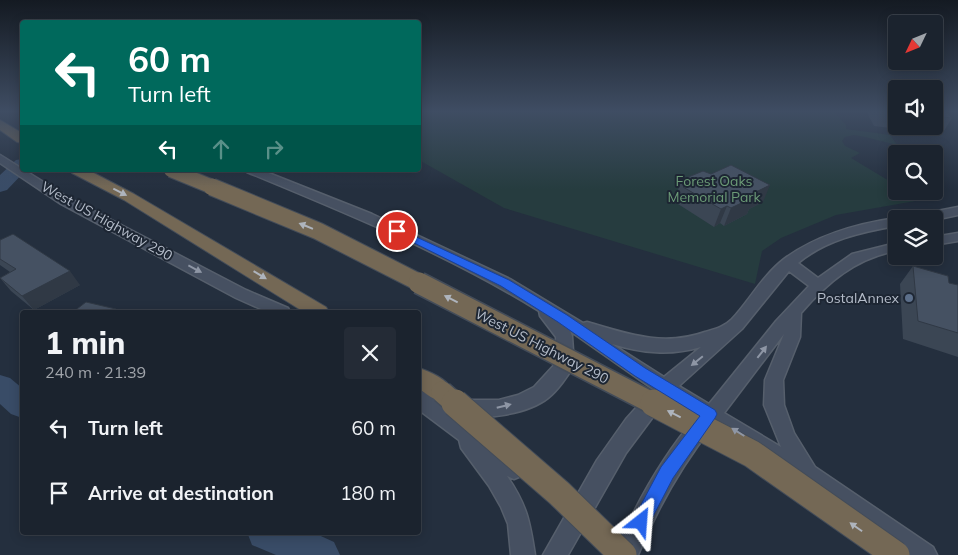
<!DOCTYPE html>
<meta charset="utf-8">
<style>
body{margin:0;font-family:Mulish,sans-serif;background:#242b36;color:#f1f3f6;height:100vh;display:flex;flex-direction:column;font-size:19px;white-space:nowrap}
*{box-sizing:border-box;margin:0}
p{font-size:16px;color:#a0a4aa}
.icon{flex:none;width:28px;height:28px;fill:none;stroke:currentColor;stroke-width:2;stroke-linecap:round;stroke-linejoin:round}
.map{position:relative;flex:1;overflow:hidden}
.panel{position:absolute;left:20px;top:310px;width:401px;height:225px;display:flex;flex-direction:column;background:#1b232e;border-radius:5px;box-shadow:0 2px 12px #0003,0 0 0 1px #39404a}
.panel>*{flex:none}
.guide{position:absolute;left:20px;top:20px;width:401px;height:152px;border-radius:5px;box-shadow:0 2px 12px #0003,0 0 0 1px #39404a;background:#00695c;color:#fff;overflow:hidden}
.needle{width:32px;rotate:227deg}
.controls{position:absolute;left:888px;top:15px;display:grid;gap:10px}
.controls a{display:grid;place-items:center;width:55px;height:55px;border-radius:5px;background:#1b232e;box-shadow:0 2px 12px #0003,0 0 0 1px #39404a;font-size:25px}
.pin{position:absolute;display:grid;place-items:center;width:42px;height:42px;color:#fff;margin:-21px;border:2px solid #fff;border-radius:50%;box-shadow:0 1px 5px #0007}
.me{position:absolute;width:55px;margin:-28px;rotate:28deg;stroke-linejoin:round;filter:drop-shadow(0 0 4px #0008)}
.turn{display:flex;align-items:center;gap:18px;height:105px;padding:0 25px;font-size:22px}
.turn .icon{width:65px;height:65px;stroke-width:2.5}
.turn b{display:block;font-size:35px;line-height:42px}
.lanes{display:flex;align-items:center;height:48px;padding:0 25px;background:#0003;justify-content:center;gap:25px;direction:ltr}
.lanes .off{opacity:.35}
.round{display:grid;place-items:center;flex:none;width:52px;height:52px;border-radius:5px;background:#242b36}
.head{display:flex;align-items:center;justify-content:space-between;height:85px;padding:0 25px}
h1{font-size:30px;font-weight:800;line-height:38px}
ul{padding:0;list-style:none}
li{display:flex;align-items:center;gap:15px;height:65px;padding:0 25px}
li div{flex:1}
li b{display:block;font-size:19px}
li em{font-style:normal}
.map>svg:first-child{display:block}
.green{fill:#263c3f}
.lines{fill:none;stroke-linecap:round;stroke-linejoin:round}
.river{fill:#394c67;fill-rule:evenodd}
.secondary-casing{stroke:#565f6c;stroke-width:3}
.motorway-casing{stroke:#434c59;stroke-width:2}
.secondary{fill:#465061;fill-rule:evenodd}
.motorway{fill:#746855;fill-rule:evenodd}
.motorway-bridge-far3-casing{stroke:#434c59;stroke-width:16;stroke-linecap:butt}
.motorway-bridge-far2-casing{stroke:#434c59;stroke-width:19;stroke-linecap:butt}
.motorway-bridge-far1-casing{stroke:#434c59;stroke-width:24;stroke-linecap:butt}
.motorway-bridge-casing{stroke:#434c59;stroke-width:29;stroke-linecap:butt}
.motorway-bridge-far3{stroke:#746855;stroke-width:14}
.motorway-bridge-far2{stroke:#746855;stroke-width:17}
.motorway-bridge-far1{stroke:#746855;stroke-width:21}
.motorway-bridge{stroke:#746855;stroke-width:27}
.wall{fill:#3b4654}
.shaded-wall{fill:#303945}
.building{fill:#455162;stroke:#303945}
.oneway{fill:#aeb4bd}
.oneway2{fill:#8e96a5}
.route{fill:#2563eb;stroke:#184099}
.service-dot{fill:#5c6f8a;stroke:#1d2633;stroke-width:2}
.labels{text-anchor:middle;stroke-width:4;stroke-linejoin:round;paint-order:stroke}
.park-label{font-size:14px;fill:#6b9a76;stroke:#1d2633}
.street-label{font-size:14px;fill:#b4bcc9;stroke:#1d2633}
.poi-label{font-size:14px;fill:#b4bcc9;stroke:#1d2633;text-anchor:end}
</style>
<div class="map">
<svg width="958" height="555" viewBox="0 0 958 555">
<rect width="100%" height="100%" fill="#242f3e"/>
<path class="green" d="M419,111H835L836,114L846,125V129L890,135L897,145L865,137L854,135L845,137L842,141L845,146L860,153L851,158L896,185V191H906L921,200L836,215L781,238L762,251L755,284L504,208L419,160Z"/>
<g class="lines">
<path class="river" d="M22,159V170H26L7,190L0,192V175L16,160Z
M0,375L10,378L22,388V418L11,414L0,404Z
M247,532H312L334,542L340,555H276L252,545Z"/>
<defs>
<path id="secondary" d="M0,155L69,198L246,290L288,308L290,312H268L236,298L61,204L0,163Z
M245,170H261L372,214L510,279L583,323L587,322C628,334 663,347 705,332C715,329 724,327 732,319C749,301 763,275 784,259C817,235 855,224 896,218L899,219H896V226C861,232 826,240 798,263L818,278L852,254L896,243V251C856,258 827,283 801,313L800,337L783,380L784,405L794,433L815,467L933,547L937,555H904L800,482L712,427C681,466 657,509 638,555H614C635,505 661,458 696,417L667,398L626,453L568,555H543L597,460L626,419L653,389L570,331L572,336L574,365C568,376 557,391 548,398C528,414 479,422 455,414L452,408L455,402L462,400H499L518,395L534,387L556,363V337L540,316L539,311C447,254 346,213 247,172ZM789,271L809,286L776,321L714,398L709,404L679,386L742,329ZM784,334L765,380L764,405L781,447L724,413ZM612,344C642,353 670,356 701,347L664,377Z
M958,207V215L934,220L911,219L917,215Z
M958,233V241L934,245V237Z
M419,391L426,393L521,462L525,469L521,476L514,479L507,476C527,505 530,522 535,555H511L508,524L501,507L489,486L461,448L459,440L419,410Z"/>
<path id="motorway" d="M0,120L22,133V143L17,142L0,130Z
M70,170H88L134,194L326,307L329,312H304L124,200L72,173Z
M419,368C431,372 448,380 454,392L450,399C436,404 430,396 419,389Z"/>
</defs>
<use href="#secondary" class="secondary-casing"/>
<use href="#motorway" class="motorway-casing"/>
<use href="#secondary" class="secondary"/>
<use href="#motorway" class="motorway"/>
<defs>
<path id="motorway-bridge-far3" d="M171,170L215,188"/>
<path id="motorway-bridge-far2" d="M212,187L318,231L422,284"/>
<path id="motorway-bridge-far1" d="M419,283L656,405
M442,392L457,405"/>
<path id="motorway-bridge" d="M455,403L559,493L623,555
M654,403L752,454L896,555"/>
</defs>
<use href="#motorway-bridge-far3" class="motorway-bridge-far3-casing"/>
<use href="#motorway-bridge-far2" class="motorway-bridge-far2-casing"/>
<use href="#motorway-bridge-far1" class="motorway-bridge-far1-casing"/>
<use href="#motorway-bridge" class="motorway-bridge-casing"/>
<use href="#motorway-bridge-far3" class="motorway-bridge-far3"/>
<use href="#motorway-bridge-far2" class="motorway-bridge-far2"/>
<use href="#motorway-bridge-far1" class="motorway-bridge-far1"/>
<use href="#motorway-bridge" class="motorway-bridge"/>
</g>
<path class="wall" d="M866,111H896V126H934V111L952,118L942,134L874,126Z
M681,180L763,202L749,209L747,214L724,226L720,223L714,227L678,204L679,199L676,197Z
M0,240L80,285L34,310L11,291L0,278L10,272L0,265Z
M913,266L949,283L958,285V357L903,339L900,284Z"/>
<path class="shaded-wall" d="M770,185L763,202L749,209L747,214L724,226L731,208L750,195Z
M727,206L720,223L714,227L721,209Z
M70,271L80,285L34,310L22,296Z
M116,309L118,312H112Z"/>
<path class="building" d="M934,111H946L952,118L934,116Z
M731,165L770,185L750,195L754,197L731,208L727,206L721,209L683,187L689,184L681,180L703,171L711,174Z
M13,234L70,271L22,296L0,278L16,269L0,259V240Z
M913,266L948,276L949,283L958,285V333L918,321Z
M86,302L116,309L112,312H73Z
M182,310L187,312H178Z"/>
<defs><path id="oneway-solid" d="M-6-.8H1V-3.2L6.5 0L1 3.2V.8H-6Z" transform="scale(1.25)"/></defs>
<g class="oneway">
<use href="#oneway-solid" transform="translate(120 192) rotate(27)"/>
<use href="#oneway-solid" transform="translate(306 226) rotate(-158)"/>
<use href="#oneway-solid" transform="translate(260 275) rotate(31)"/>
<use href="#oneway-solid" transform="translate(451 299) rotate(-153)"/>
<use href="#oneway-solid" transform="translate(674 414) rotate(-153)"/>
<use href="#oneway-solid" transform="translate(856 527) rotate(-145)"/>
</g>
<g class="oneway2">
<use href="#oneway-solid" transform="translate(195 269) rotate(28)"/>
<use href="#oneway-solid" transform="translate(762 352) rotate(-52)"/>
<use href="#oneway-solid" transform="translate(697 361) rotate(141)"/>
<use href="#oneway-solid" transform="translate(504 406) rotate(-14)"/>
<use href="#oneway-solid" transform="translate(738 432) rotate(-148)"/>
</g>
<linearGradient id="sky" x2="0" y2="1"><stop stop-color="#141a22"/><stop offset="0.59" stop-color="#3f4d63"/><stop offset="1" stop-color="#3f4d63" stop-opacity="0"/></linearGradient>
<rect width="958" height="189" fill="url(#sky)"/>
<path class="route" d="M397,228L509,280L567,315L645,368L715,410L717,414L715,418L673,478L647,528L641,531L635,528L632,522L635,516L661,467L700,416L635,376L558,322L501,286L394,233L392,231Z"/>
<circle class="service-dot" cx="909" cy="298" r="5"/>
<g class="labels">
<g class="park-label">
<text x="714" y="186">Forest Oaks<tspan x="714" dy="16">Memorial Park</tspan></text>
</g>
<g class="street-label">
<text transform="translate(107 221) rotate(29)" y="5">West US Highway 290</text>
<text transform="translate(542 346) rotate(27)" y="5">West US Highway 290</text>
</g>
<g class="poi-label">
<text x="899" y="303">PostalAnnex</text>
</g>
</g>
</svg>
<div class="controls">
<a><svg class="needle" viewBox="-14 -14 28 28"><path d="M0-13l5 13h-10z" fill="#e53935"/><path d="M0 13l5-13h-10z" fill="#a0a4aa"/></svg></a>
<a><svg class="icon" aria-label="sound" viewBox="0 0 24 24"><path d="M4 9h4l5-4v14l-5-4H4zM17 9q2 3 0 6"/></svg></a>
<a><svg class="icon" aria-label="search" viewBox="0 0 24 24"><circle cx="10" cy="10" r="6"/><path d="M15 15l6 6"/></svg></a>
<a><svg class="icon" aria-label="layers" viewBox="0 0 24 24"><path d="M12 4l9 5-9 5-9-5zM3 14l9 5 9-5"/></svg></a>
</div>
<div class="pin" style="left:397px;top:231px;background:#d93025"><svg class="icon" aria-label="arrive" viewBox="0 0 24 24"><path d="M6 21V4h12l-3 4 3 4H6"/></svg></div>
<svg class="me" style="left:641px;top:522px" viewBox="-20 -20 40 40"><path d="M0-17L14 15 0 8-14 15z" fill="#2563eb" stroke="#fff" stroke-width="4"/></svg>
<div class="guide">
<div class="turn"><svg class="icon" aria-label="left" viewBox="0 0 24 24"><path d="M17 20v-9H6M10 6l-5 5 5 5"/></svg><div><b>60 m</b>Turn left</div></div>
<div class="lanes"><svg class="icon" aria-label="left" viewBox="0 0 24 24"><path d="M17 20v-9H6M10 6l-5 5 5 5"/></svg><svg class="icon off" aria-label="ahead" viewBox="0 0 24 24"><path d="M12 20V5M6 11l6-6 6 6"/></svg><svg class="icon off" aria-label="right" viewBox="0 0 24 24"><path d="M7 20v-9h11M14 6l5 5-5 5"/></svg></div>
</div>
<section class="panel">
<div class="head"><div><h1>1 min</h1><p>240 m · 21:39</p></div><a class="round"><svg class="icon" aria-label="close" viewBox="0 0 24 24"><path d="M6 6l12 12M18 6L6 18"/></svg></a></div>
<ul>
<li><svg class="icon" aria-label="left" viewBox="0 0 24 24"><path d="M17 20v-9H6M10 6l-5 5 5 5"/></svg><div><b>Turn left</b></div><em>60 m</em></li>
<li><svg class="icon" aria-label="arrive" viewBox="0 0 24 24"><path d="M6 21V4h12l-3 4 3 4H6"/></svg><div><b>Arrive at destination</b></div><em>180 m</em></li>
</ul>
</section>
</div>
